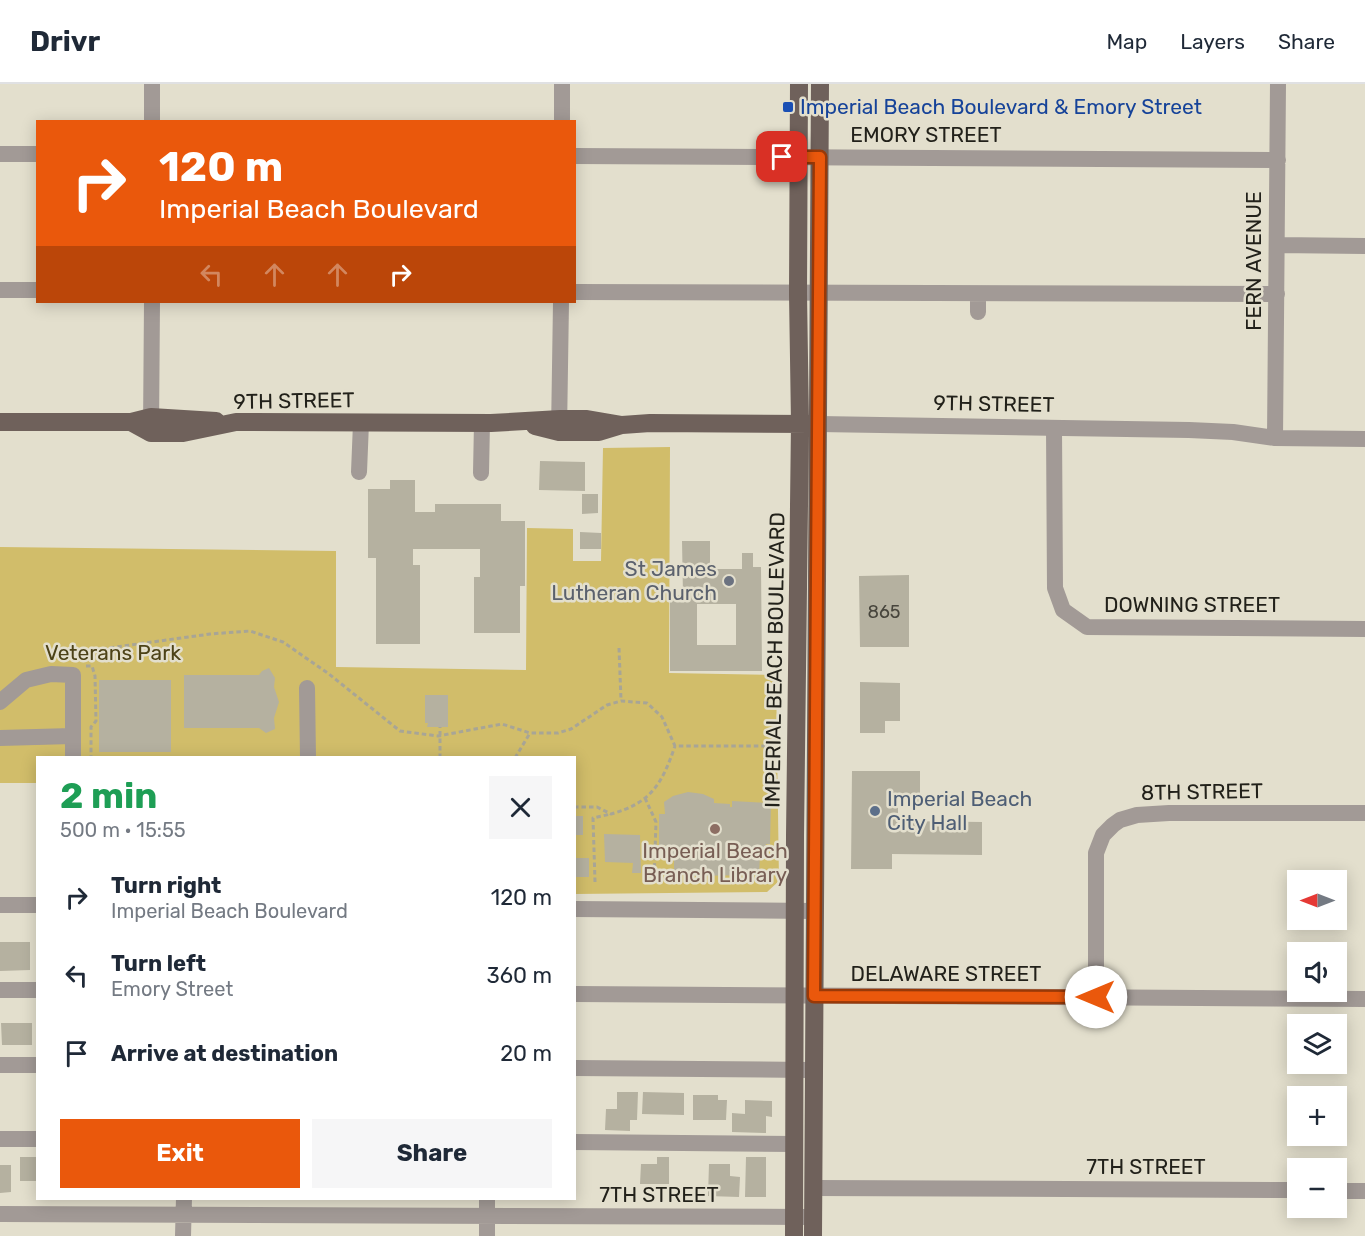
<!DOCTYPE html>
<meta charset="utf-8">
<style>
body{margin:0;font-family:Rubik,sans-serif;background:#f6f6f7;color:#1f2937;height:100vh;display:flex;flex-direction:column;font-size:22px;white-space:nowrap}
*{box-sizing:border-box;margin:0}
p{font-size:20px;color:#747a83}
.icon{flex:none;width:33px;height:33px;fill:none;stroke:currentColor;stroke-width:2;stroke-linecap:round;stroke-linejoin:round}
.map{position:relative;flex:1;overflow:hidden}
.side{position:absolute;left:36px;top:672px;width:540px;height:444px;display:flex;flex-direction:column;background:#fff;border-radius:0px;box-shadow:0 3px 15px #0003}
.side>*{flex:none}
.top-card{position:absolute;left:36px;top:36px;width:540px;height:183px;border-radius:0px;box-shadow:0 3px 15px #0003;background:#ea580c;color:#fff;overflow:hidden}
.needle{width:39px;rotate:270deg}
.tools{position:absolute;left:1287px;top:786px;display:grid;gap:12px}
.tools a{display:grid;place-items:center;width:60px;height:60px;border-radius:0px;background:#fff;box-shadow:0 3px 15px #0003;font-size:30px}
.pin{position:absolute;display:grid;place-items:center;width:51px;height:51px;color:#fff;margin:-26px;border-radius:12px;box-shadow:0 3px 9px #0006}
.me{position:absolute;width:66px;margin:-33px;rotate:270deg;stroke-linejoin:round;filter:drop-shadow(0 0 4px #0008)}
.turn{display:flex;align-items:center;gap:21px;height:126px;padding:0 24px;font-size:27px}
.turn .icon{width:78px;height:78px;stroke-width:2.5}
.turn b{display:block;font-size:42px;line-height:51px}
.lanes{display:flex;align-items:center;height:57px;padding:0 24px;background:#0003;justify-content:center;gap:30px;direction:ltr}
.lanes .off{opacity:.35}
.round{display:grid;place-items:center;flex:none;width:63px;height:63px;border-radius:0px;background:#f6f6f7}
.overview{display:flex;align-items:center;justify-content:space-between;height:102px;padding:0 24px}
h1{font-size:36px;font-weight:700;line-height:45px;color:#1e9e55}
.button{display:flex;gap:12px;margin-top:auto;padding:12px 24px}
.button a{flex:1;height:69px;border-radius:0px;background:#ea580c;color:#fff;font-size:24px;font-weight:700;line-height:69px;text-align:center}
.button a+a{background:#f6f6f7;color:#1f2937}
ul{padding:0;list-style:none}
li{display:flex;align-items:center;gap:18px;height:78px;padding:0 24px}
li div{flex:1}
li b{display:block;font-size:22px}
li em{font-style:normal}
header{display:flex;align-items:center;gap:36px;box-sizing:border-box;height:84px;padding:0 30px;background:#fff;border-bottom:2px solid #e0e1e3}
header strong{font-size:28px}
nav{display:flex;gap:33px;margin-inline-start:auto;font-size:21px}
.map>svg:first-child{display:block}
.green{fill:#d1bd6a}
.building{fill:#b5b1a0;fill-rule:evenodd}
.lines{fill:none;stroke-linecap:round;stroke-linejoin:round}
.path{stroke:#a8a596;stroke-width:3;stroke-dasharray:4.5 3;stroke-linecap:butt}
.minor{stroke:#a29a96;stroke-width:16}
.major{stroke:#6f615b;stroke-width:18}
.route-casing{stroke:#983908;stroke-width:15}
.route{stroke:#ea580c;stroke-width:10}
.transit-dot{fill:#1a4fb4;stroke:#e3dfcd;stroke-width:2}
.worship-dot{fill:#6b7280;stroke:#e3dfcd;stroke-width:2}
.service-dot{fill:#5c6f8a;stroke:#e3dfcd;stroke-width:2}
.education-dot{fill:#8d6e63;stroke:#e3dfcd;stroke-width:2}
.labels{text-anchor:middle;stroke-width:5;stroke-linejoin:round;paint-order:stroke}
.number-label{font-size:18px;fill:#47453c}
.transit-label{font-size:21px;fill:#164399;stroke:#e3dfcd;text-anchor:start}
.street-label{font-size:21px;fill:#22211a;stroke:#e3dfcd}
.worship-label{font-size:21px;fill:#5b616d;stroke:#e3dfcd;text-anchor:end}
.park-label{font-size:21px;fill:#4c4217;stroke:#e3dfcd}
.service-label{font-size:21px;fill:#4e5e75;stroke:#e3dfcd;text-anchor:start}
.education-label{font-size:21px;fill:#785e54;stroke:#e3dfcd}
</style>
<header>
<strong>Drivr</strong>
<nav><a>Map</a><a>Layers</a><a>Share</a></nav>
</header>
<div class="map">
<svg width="1365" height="1152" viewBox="0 0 1365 1152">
<rect width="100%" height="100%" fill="#e3dfcd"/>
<path class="green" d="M670,363L669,589L776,591L779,797L767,808L575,810L574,674H38L37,699H0V463L336,467V583L526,586L527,444L573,445V477H601L603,364Z"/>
<path class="building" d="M540,377L585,378V407L539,406Z
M390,396H415V428H435V420H501V437H525V502H520V549H474V493H480V465H413V481H420V560H376V474H368V405H390Z
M582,410H598V429L582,430Z
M580,448L601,449V465H580Z
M682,457H710V485H742V469H753V483H761L762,587H670V511H683ZM697,520H736V561H697Z
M909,491V563H860L859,492Z
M269,584L275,594L274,603L279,618L274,634L275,645L266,649L259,644H184V591H259L262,587Z
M99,596H171V668H99Z
M860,598L900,599V637H885V649H860Z
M425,611H448V643H427L428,639H425Z
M852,687H920V718L898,717V737L982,738V771L892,770V785H851Z
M688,708L703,710L714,715V719L730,720V723H732V717L771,719L770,760H766L765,771L760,772L759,791L690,792V789L674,790V774H665V761H659V730H665L664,718L673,712Z
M574,732H583V751H574Z
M604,750L640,751L641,789H632L633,779L605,778Z
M574,774H589V793H574Z
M0,858H30V886L0,887Z
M1,939H32V961H2Z
M617,1008H638L637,1036H630V1047L605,1046L606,1025H617Z
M643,1008L684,1009V1031L642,1030Z
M693,1011H718V1016H727L726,1036H693Z
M745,1016L772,1017V1033L766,1032V1049L732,1048V1029L745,1030Z
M20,1073H38V1097H20Z
M657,1073H669V1100H640L641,1080H657Z
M746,1073H766V1113H745Z
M709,1080H730V1092L740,1093L739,1113L708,1112Z
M0,1081H11V1108L0,1109Z"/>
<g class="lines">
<path class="path" d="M619,564L621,616
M51,574L58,571L210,550L250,547L283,558L329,590L400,647L438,652L502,640L530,649H558L571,645L607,621L621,617L647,619L662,633L675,662H780
M76,576L88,573V567
M86,582H92L95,592L96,637L91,643V674
M440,674V643
M515,674L530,649
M645,714L656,738L654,797
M574,723H597L611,730C651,719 662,700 675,662
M595,798L593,734L611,730"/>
<path class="minor" d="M152,38V0
M562,38V0
M0,70H38
M574,72L1278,76
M1277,161L1365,162
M0,206H38
M574,208L1277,210
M978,210V228
M819,340L1189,346L1233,348L1275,354L1365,355
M1054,344L1055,504L1063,526L1087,543L1365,545
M151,346L152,218
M559,348L561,218
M1275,354L1278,0
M359,388L361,339
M481,389L482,339
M307,604L308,674
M0,618L26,596L51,590L73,591V674
M0,654L72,652
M0,821H38
M574,825L815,827
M0,906H38
M574,910L1365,915
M1096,913V769L1103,751L1113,741L1120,736L1137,731L1169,729H1365
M0,981H38
M574,984L808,986
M0,1055H38
M574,1058L794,1060
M814,1104L1298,1106
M1336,1107H1365
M0,1130L806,1133
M183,1152L184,1114
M487,1152V1114"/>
<path class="major" d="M0,338H131L151,349H183L236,338L491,339L560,335H587L622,341
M131,338L151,333L216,337
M535,342L559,348H599L622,341L650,339L811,340
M794,1152L795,752L800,339L798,210L799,0
M813,1152L820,0"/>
</g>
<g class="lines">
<defs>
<path id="route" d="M782,73H820L814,912L1096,913"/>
</defs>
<use href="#route" class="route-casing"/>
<use href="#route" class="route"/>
</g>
<rect class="transit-dot" x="782" y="17" width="12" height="12" rx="3"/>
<circle class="worship-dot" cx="729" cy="497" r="6"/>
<circle class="service-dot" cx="875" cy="727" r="6"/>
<circle class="education-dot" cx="715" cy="745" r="6"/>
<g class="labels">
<g class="number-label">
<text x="884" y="534">865</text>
</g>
<g class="transit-label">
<text x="800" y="30">Imperial Beach Boulevard &amp; Emory Street</text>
</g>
<g class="street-label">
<text x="926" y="58">EMORY STREET</text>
<text transform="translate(1254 177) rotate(-90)" y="7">FERN AVENUE</text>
<text transform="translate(294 317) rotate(-1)" y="7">9TH STREET</text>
<text transform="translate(994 320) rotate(1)" y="7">9TH STREET</text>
<text x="1192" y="528">DOWNING STREET</text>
<text transform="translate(775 576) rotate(-89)" y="7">IMPERIAL BEACH BOULEVARD</text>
<text transform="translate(1202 708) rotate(-1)" y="7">8TH STREET</text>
<text x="946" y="897">DELAWARE STREET</text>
<text x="1146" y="1090">7TH STREET</text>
<text x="659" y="1118">7TH STREET</text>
</g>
<g class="worship-label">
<text x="717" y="492">St James<tspan x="717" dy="24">Lutheran Church</tspan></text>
</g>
<g class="park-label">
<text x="113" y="576">Veterans Park</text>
</g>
<g class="service-label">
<text x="887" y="722">Imperial Beach<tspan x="887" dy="24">City Hall</tspan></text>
</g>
<g class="education-label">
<text x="715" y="774">Imperial Beach<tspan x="715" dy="24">Branch Library</tspan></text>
</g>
</g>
</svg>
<div class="tools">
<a><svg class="needle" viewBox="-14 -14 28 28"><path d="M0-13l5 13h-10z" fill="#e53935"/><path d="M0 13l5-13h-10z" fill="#747a83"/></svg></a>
<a><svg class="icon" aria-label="sound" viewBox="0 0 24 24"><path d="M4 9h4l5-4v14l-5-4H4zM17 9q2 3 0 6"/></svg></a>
<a><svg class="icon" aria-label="layers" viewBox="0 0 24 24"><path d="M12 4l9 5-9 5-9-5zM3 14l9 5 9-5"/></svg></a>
<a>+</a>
<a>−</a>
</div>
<div class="pin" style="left:782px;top:73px;background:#d93025"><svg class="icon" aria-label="arrive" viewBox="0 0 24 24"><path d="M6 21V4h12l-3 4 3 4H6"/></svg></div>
<svg class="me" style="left:1096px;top:913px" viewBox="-20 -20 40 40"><circle r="19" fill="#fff"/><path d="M0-13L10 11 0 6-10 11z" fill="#ea580c"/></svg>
<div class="top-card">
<div class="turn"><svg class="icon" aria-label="right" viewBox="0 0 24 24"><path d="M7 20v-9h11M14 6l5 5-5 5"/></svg><div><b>120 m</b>Imperial Beach Boulevard</div></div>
<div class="lanes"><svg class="icon off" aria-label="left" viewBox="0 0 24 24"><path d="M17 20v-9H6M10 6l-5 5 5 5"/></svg><svg class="icon off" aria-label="ahead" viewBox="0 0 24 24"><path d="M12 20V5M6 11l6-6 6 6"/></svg><svg class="icon off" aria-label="ahead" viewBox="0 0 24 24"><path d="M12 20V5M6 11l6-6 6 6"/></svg><svg class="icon" aria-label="right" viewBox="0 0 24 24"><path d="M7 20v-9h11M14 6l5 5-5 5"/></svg></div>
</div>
<section class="side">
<div class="overview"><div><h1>2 min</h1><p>500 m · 15:55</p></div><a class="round"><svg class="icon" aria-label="close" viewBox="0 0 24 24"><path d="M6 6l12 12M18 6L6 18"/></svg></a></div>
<ul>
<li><svg class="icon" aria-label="right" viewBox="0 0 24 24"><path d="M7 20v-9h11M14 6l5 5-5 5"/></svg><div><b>Turn right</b><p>Imperial Beach Boulevard</p></div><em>120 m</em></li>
<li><svg class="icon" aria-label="left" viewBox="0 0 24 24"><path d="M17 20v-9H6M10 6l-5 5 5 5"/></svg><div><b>Turn left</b><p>Emory Street</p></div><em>360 m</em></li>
<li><svg class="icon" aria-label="arrive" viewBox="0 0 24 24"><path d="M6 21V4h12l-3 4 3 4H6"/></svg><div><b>Arrive at destination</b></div><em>20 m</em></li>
</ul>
<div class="button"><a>Exit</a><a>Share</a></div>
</section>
</div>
